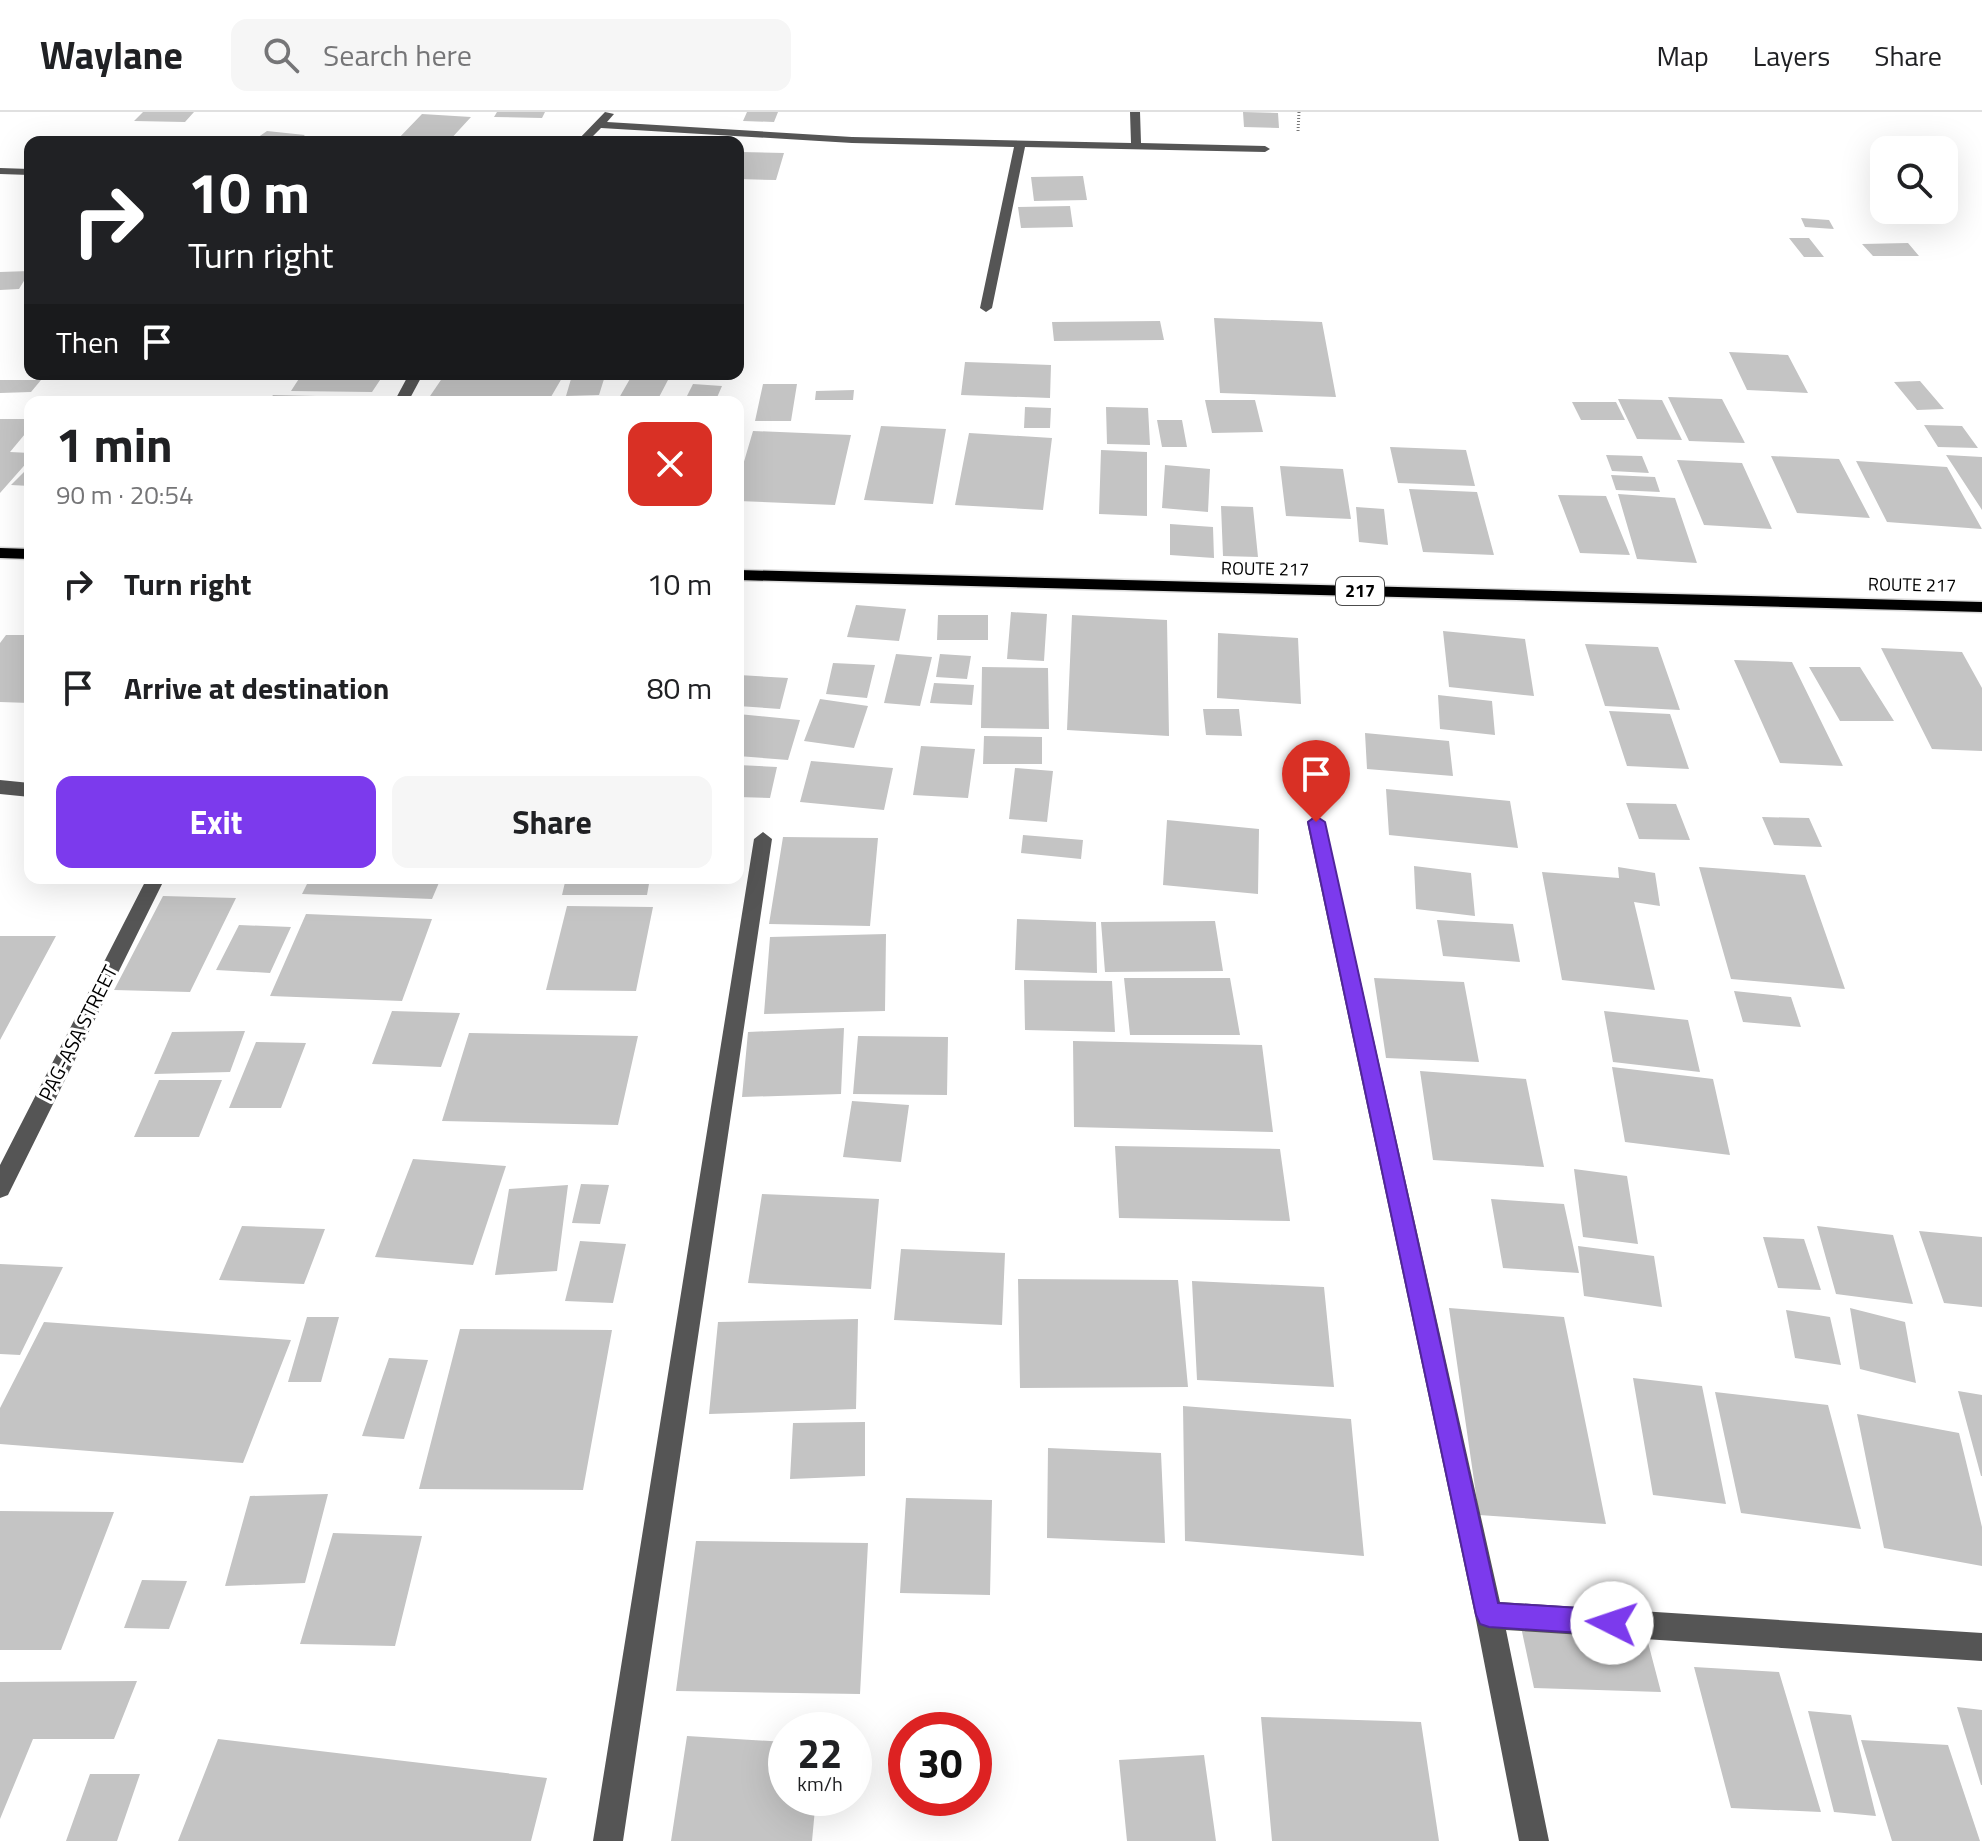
<!DOCTYPE html>
<meta charset="utf-8">
<style>
body{margin:0;font-family:"Titillium Web",sans-serif;background:#f6f6f6;color:#202124;height:100vh;display:flex;flex-direction:column;font-size:30px;white-space:nowrap}
*{box-sizing:border-box;margin:0}
p{font-size:26px;color:#757577}
.icon{flex:none;width:44px;height:44px;fill:none;stroke:currentColor;stroke-width:2;stroke-linecap:round;stroke-linejoin:round}
.map{position:relative;flex:1;overflow:hidden}
.drawer{position:absolute;left:24px;top:284px;width:720px;height:488px;display:flex;flex-direction:column;background:#fff;border-radius:16px;box-shadow:0 8px 32px #0002}
.drawer>*{flex:none}
.hud{position:absolute;left:24px;top:24px;width:720px;height:244px;border-radius:16px;box-shadow:0 8px 32px #0002;background:#202124;color:#fff;overflow:hidden}
.controls{position:absolute;left:1870px;top:24px;display:grid;gap:16px}
.controls a{display:grid;place-items:center;width:88px;height:88px;border-radius:16px;background:#fff;box-shadow:0 8px 32px #0002;font-size:40px}
.speed{position:absolute;left:768px;top:1600px;display:flex;gap:16px;font-size:40px;font-weight:700;text-align:center}
.speed>*{display:grid;place-content:center;width:104px;height:104px;border-radius:50%;background:#fff;box-shadow:0 8px 32px #0002;line-height:1}
.speed small{font-size:20px;font-weight:400}
.speed .limit{border:12px solid #d22;background:#fff;color:#111}
.pin{position:absolute;display:grid;place-items:center;width:68px;height:68px;color:#fff;margin:-82px -34px;border-radius:50% 50% 50% 0;rotate:-45deg;box-shadow:0 0 8px #0007}
.pin .icon{rotate:45deg}
.me{position:absolute;width:88px;margin:-44px;rotate:274deg;stroke-linejoin:round;filter:drop-shadow(0 0 6px #0008)}
.turn{display:flex;align-items:center;gap:28px;height:168px;padding:0 32px;font-size:36px}
.turn .icon{width:104px;height:104px;stroke-width:2.5}
.turn b{display:block;font-size:56px;line-height:68px}
.then{display:flex;align-items:center;height:76px;padding:0 32px;background:#0003;gap:16px;font-size:30px}
.round{display:grid;place-items:center;flex:none;width:84px;height:84px;border-radius:16px;background:#f6f6f6}
.overview{display:flex;align-items:center;justify-content:space-between;height:136px;padding:0 32px}
h1{font-size:48px;font-weight:700;line-height:60px}
.cta{display:flex;gap:16px;margin-top:auto;padding:16px 32px}
.cta a{flex:1;height:92px;border-radius:16px;background:#7c3aed;color:#fff;font-size:32px;font-weight:700;line-height:92px;text-align:center}
.cta a+a{background:#f6f6f6;color:#202124}
ul{padding:0;list-style:none}
li{display:flex;align-items:center;gap:24px;height:104px;padding:0 32px}
li div{flex:1}
li b{display:block;font-size:30px}
li em{font-style:normal}
header{display:flex;align-items:center;gap:48px;box-sizing:border-box;height:112px;padding:0 40px;background:#fff;border-bottom:2px solid #e0e0e0}
header strong{font-size:38px}
nav{display:flex;gap:44px;margin-inline-start:auto;font-size:28px}
.search{width:560px;height:72px;background:#f6f6f6;display:flex;align-items:center;gap:20px;box-sizing:border-box;padding:0 28px;border-radius:16px;color:#757577;font-size:30px}
.map>svg:first-child{display:block}
.building{fill:#c4c4c4}
.lines{fill:none;stroke-linecap:round;stroke-linejoin:round}
.major-casing{stroke:#dbdbdb;stroke-width:3}
.path{stroke:#777;stroke-width:3;stroke-dasharray:1 2;stroke-linecap:butt}
.minor{fill:#555;fill-rule:evenodd}
.major{fill:#000;fill-rule:evenodd}
.route{fill:#7c3aed;stroke:#51269a;stroke-width:2}
.labels{text-anchor:middle;stroke-width:6;stroke-linejoin:round;paint-order:stroke}
.far-street-label{font-size:18px;fill:#000;stroke:#fff}
.shield{fill:#fff;stroke:#4c4c4c;stroke-width:2}
.shield-label{font-size:18px;font-weight:bold;fill:#000}
.street-label{font-size:20px;fill:#000;stroke:#fff}
</style>
<header>
<strong>Waylane</strong>
<div class="search"><svg class="icon" aria-label="search" viewBox="0 0 24 24"><circle cx="10" cy="10" r="6"/><path d="M15 15l6 6"/></svg>Search here</div>
<nav><a>Map</a><a>Layers</a><a>Share</a></nav>
</header>
<div class="map">
<svg width="1982" height="1729" viewBox="0 0 1982 1729">
<rect width="100%" height="100%" fill="#fff"/>
<path class="building" d="M143,0H194L185,10L134,9Z
M497,0H545L542,6L494,5Z
M747,0H778L774,10L743,9Z
M1243,0L1278,1L1279,16L1244,15Z
M422,2L471,5L448,30H395Z
M267,19L305,23L296,30H251Z
M740,40L784,41L776,68L738,67Z
M1083,64L1087,88L1034,89L1031,65Z
M1070,94L1073,115L1021,116L1018,95Z
M1801,106L1829,108L1834,117L1805,115Z
M1789,126H1809L1824,145H1804Z
M1908,131L1919,144H1873L1862,132Z
M30,159L19,177L0,178V160Z
M1214,206L1322,210L1336,285L1220,281Z
M1160,209L1164,228L1054,229L1052,210Z
M1729,240L1788,243L1808,281L1747,278Z
M965,250L1051,253L1050,286L961,283Z
M302,262H384L372,280L291,279Z
M445,262H510L562,266L548,290H426Z
M631,265L668,268L657,289L619,286Z
M571,267H604L599,283L566,284Z
M0,268H41L31,280L0,281Z
M1920,269L1944,297L1917,298L1894,270Z
M693,272L722,274L715,290L685,288Z
M763,272H797L791,309H755Z
M854,278L853,288H815L816,279Z
M273,283L360,285L358,290H268Z
M1668,285L1722,287L1745,331L1689,329Z
M1618,287L1662,288L1682,328L1637,327Z
M1205,288H1255L1263,320L1212,321Z
M1572,290H1616L1625,308H1581Z
M1025,295L1051,296L1050,316H1024Z
M1106,295L1148,296L1150,333L1107,332Z
M0,307H30V316L10,340L30,341V347L0,381Z
M1157,308H1182L1187,335H1162Z
M1924,313L1962,314L1978,336L1938,335Z
M881,314L946,317L933,392L864,388Z
M753,319L851,323L835,393L738,389V370Z
M969,321L1052,326L1043,398L955,393Z
M1390,335L1466,338L1475,374L1398,371Z
M1101,338L1147,340V404L1099,402Z
M1606,343L1642,344L1649,361L1612,359Z
M1946,343L1982,345V398Z
M1771,344L1839,347L1870,406L1797,401Z
M1677,348L1742,351L1772,417L1704,413Z
M1856,349L1947,355L1982,417L1887,410Z
M1165,353L1210,357L1208,400L1162,396Z
M1280,354L1343,357L1351,407L1286,404Z
M27,357H30V374L11,373Z
M1611,363L1655,365L1660,380L1616,378Z
M1409,377L1477,380L1494,443L1423,440Z
M1618,382L1675,386L1697,451L1637,447Z
M1558,383L1606,384L1630,443L1580,441Z
M1221,394L1253,395L1258,445L1223,444Z
M1356,395L1384,397L1388,433L1359,430Z
M1170,412L1213,415L1214,446L1170,443Z
M856,493L906,497L899,529L847,525Z
M1011,500L1047,502L1044,549L1007,547Z
M938,503H988V528H937Z
M1072,503L1167,508L1169,624L1067,618Z
M1443,519L1525,527L1534,584L1449,575Z
M1218,521L1298,526L1301,592L1217,586Z
M6,523H30V591L0,590V531Z
M1585,532L1658,535L1680,598L1605,594Z
M1881,536L1962,540L1982,576V639L1932,637Z
M896,542L932,545L920,594L884,591Z
M940,542L971,544L967,567L936,565Z
M1734,548L1792,550L1843,654L1780,651Z
M833,551L875,553L867,586L826,582Z
M982,555L1048,556L1049,617L981,616Z
M1809,555H1860L1894,609H1840Z
M739,563L788,566L780,597L738,594Z
M934,571L974,573L972,593L930,591Z
M1438,583L1492,589L1495,623L1440,617Z
M820,587L868,594L854,636L804,629Z
M1203,597H1239L1242,624L1206,623Z
M1609,599L1670,602L1689,657L1627,654Z
M738,602L800,608L788,648L738,644Z
M1365,621L1449,629L1453,664L1367,657Z
M984,624L1042,625V652H983Z
M921,634L975,637L968,686L913,683Z
M811,649L893,656L884,698L800,690Z
M738,653L777,655L770,686L738,685Z
M1015,656L1053,659L1047,710L1009,707Z
M1386,677L1510,689L1518,736L1389,723Z
M1626,691L1676,692L1690,728L1639,727Z
M1762,705L1809,706L1822,735L1774,733Z
M1167,708L1259,717L1258,782L1163,773Z
M1023,723L1083,728L1081,747L1021,741Z
M783,725L878,726L870,814L769,812Z
M1414,754L1471,761L1475,804L1416,797Z
M1618,755L1655,761L1660,794L1634,790L1655,878L1562,868L1542,760L1619,766Z
M1699,755L1805,763L1845,877L1731,867Z
M310,766H441L432,787L302,782Z
M566,766H650L647,783H562Z
M163,784L236,786L190,880L114,878Z
M567,794L653,795L636,879L546,878Z
M306,802L432,807L402,889L270,884Z
M1017,807L1096,810L1097,861L1015,858Z
M1437,808L1513,812L1520,850L1443,844Z
M1215,809L1223,859L1105,860L1101,810Z
M239,813L291,815L270,861L216,858Z
M886,822L885,899L764,902L770,825Z
M0,824H56L0,928Z
M1124,866H1230L1240,923H1130Z
M1374,866L1464,870L1479,950L1386,946Z
M1024,868L1112,869L1115,920L1025,918Z
M1734,879L1791,885L1801,915L1743,910Z
M392,899L460,901L441,955L372,952Z
M1604,899L1688,908L1700,960L1613,950Z
M844,916L841,982L742,985L748,920Z
M245,919L230,960L154,962L172,920Z
M469,921L638,924L618,1013L442,1009Z
M858,924L948,925L947,983L853,982Z
M1073,929L1262,933L1273,1020L1074,1015Z
M256,930L306,931L281,996H229Z
M1612,955L1713,967L1730,1043L1625,1030Z
M1420,959L1526,967L1544,1055L1433,1048Z
M159,968H222L199,1025H134Z
M852,989L909,993L901,1050L843,1045Z
M1115,1034L1280,1037L1290,1109L1119,1106Z
M413,1047L506,1054L473,1153L375,1145Z
M1574,1057L1627,1064L1638,1132L1583,1125Z
M581,1072L609,1073L600,1112L572,1111Z
M568,1073L557,1159L495,1163L509,1077Z
M762,1082L879,1087L871,1177L748,1171Z
M1491,1087L1564,1092L1579,1161L1503,1156Z
M242,1114L325,1117L304,1172L219,1168Z
M1817,1114L1893,1123L1913,1192L1836,1182Z
M1919,1119L1982,1125V1195L1944,1191Z
M1763,1125L1804,1127L1821,1178L1778,1176Z
M580,1129L626,1132L613,1191L565,1189Z
M1578,1134L1654,1144L1662,1195L1584,1184Z
M901,1137L1005,1141L1002,1213L894,1208Z
M0,1152L63,1155L20,1243L0,1242Z
M1018,1167L1178,1168L1188,1275L1020,1276Z
M1192,1169L1324,1175L1334,1275L1197,1268Z
M1449,1196L1564,1205L1606,1412L1479,1403Z
M1850,1196L1905,1210L1916,1271L1860,1257Z
M1786,1198L1830,1205L1841,1253L1795,1246Z
M307,1205H339L321,1270H288Z
M858,1207L856,1297L709,1302L718,1210Z
M44,1210L291,1228L243,1351L0,1332V1296Z
M460,1217L612,1218L583,1378L419,1377Z
M389,1246L428,1248L404,1327L362,1324Z
M1633,1266L1702,1274L1726,1392L1653,1383Z
M1958,1279L1982,1283V1364H1981Z
M1715,1280L1828,1293L1861,1417L1741,1401Z
M1183,1294L1351,1307L1364,1444L1185,1429Z
M1857,1302L1959,1321L1982,1415V1454L1884,1436Z
M865,1310V1364L790,1367L793,1311Z
M1048,1336L1161,1341L1165,1431L1047,1426Z
M328,1382L305,1471L225,1474L250,1384Z
M906,1386L992,1388L990,1483L900,1481Z
M0,1399L114,1400L61,1538H0Z
M333,1421L422,1424L395,1534L300,1532Z
M696,1429L868,1431L860,1582L676,1579Z
M142,1468L187,1469L169,1517L124,1516Z
M1521,1515L1645,1519L1661,1580L1534,1576Z
M1694,1555L1779,1560L1821,1700L1731,1696Z
M137,1569L114,1627H33L0,1707V1570Z
M1957,1595L1982,1598V1673H1981Z
M1808,1599L1851,1603L1876,1704L1834,1700Z
M1261,1605L1421,1610L1439,1729H1272Z
M687,1624L786,1630V1686H816L812,1729H671Z
M218,1627L547,1666L531,1729H178Z
M1861,1628L1948,1633L1980,1729H1892Z
M1204,1643L1216,1729H1127L1119,1648Z
M90,1662H140L117,1729H66Z"/>
<g class="lines">
<defs>
<path id="major" d="M0,436L30,437V447L0,446Z
M738,458L1982,490V500L738,468Z"/>
</defs>
<use href="#major" class="major-casing"/>
<path class="path" d="M1298,19L1299,0"/>
<path class="minor" d="M605,0L614,2L607,10L852,25L1131,31L1130,0H1140L1141,31L1265,34L1270,37L1265,40L1025,35L992,196L986,200L980,196L1014,35L852,31L601,16L587,30H576Z
M0,56L30,57V63L0,62Z
M409,262H423L408,290H394Z
M0,668L30,671V685L0,682Z
M1316,703L1325,710L1500,1490L1982,1521V1549L1506,1518L1549,1729H1519L1475,1503L1307,710Z
M763,720L772,727L623,1729H593L754,727Z
M147,766H165L8,1083L0,1086V1053Z"/>
<use href="#major" class="major"/>
</g>
<path class="route" d="M1316,704L1325,710L1498,1491L1612,1498L1621,1502L1624,1511L1621,1520L1612,1523L1489,1515L1480,1512L1476,1503L1308,710Z"/>
<g class="labels">
<g class="far-street-label">
<text transform="translate(1265 457) rotate(1)" y="6">ROUTE 217</text>
<text transform="translate(1912 473) rotate(1)" y="6">ROUTE 217</text>
</g>
<rect class="shield" x="1336" y="465" width="48" height="28" rx="6"/>
<g class="shield-label">
<text x="1360" y="485">217</text>
</g>
<g class="street-label">
<text transform="translate(78 921) rotate(-63)" y="7">PAG-ASA STREET</text>
</g>
</g>
</svg>
<div class="controls">
<a><svg class="icon" aria-label="search" viewBox="0 0 24 24"><circle cx="10" cy="10" r="6"/><path d="M15 15l6 6"/></svg></a>
</div>
<div class="speed"><div>22<small>km/h</small></div><div class="limit">30</div></div>
<div class="pin" style="left:1316px;top:710px;background:#d93025"><svg class="icon" aria-label="arrive" viewBox="0 0 24 24"><path d="M6 21V4h12l-3 4 3 4H6"/></svg></div>
<svg class="me" style="left:1612px;top:1511px" viewBox="-20 -20 40 40"><circle r="19" fill="#fff"/><path d="M0-13L10 11 0 6-10 11z" fill="#7c3aed"/></svg>
<div class="hud">
<div class="turn"><svg class="icon" aria-label="right" viewBox="0 0 24 24"><path d="M7 20v-9h11M14 6l5 5-5 5"/></svg><div><b>10 m</b>Turn right</div></div>
<div class="then">Then<svg class="icon" aria-label="arrive" viewBox="0 0 24 24"><path d="M6 21V4h12l-3 4 3 4H6"/></svg></div>
</div>
<section class="drawer">
<div class="overview"><div><h1>1 min</h1><p>90 m · 20:54</p></div><a class="round" style="background:#d93025;color:#fff"><svg class="icon" aria-label="close" viewBox="0 0 24 24"><path d="M6 6l12 12M18 6L6 18"/></svg></a></div>
<ul>
<li><svg class="icon" aria-label="right" viewBox="0 0 24 24"><path d="M7 20v-9h11M14 6l5 5-5 5"/></svg><div><b>Turn right</b></div><em>10 m</em></li>
<li><svg class="icon" aria-label="arrive" viewBox="0 0 24 24"><path d="M6 21V4h12l-3 4 3 4H6"/></svg><div><b>Arrive at destination</b></div><em>80 m</em></li>
</ul>
<div class="cta"><a>Exit</a><a>Share</a></div>
</section>
</div>
